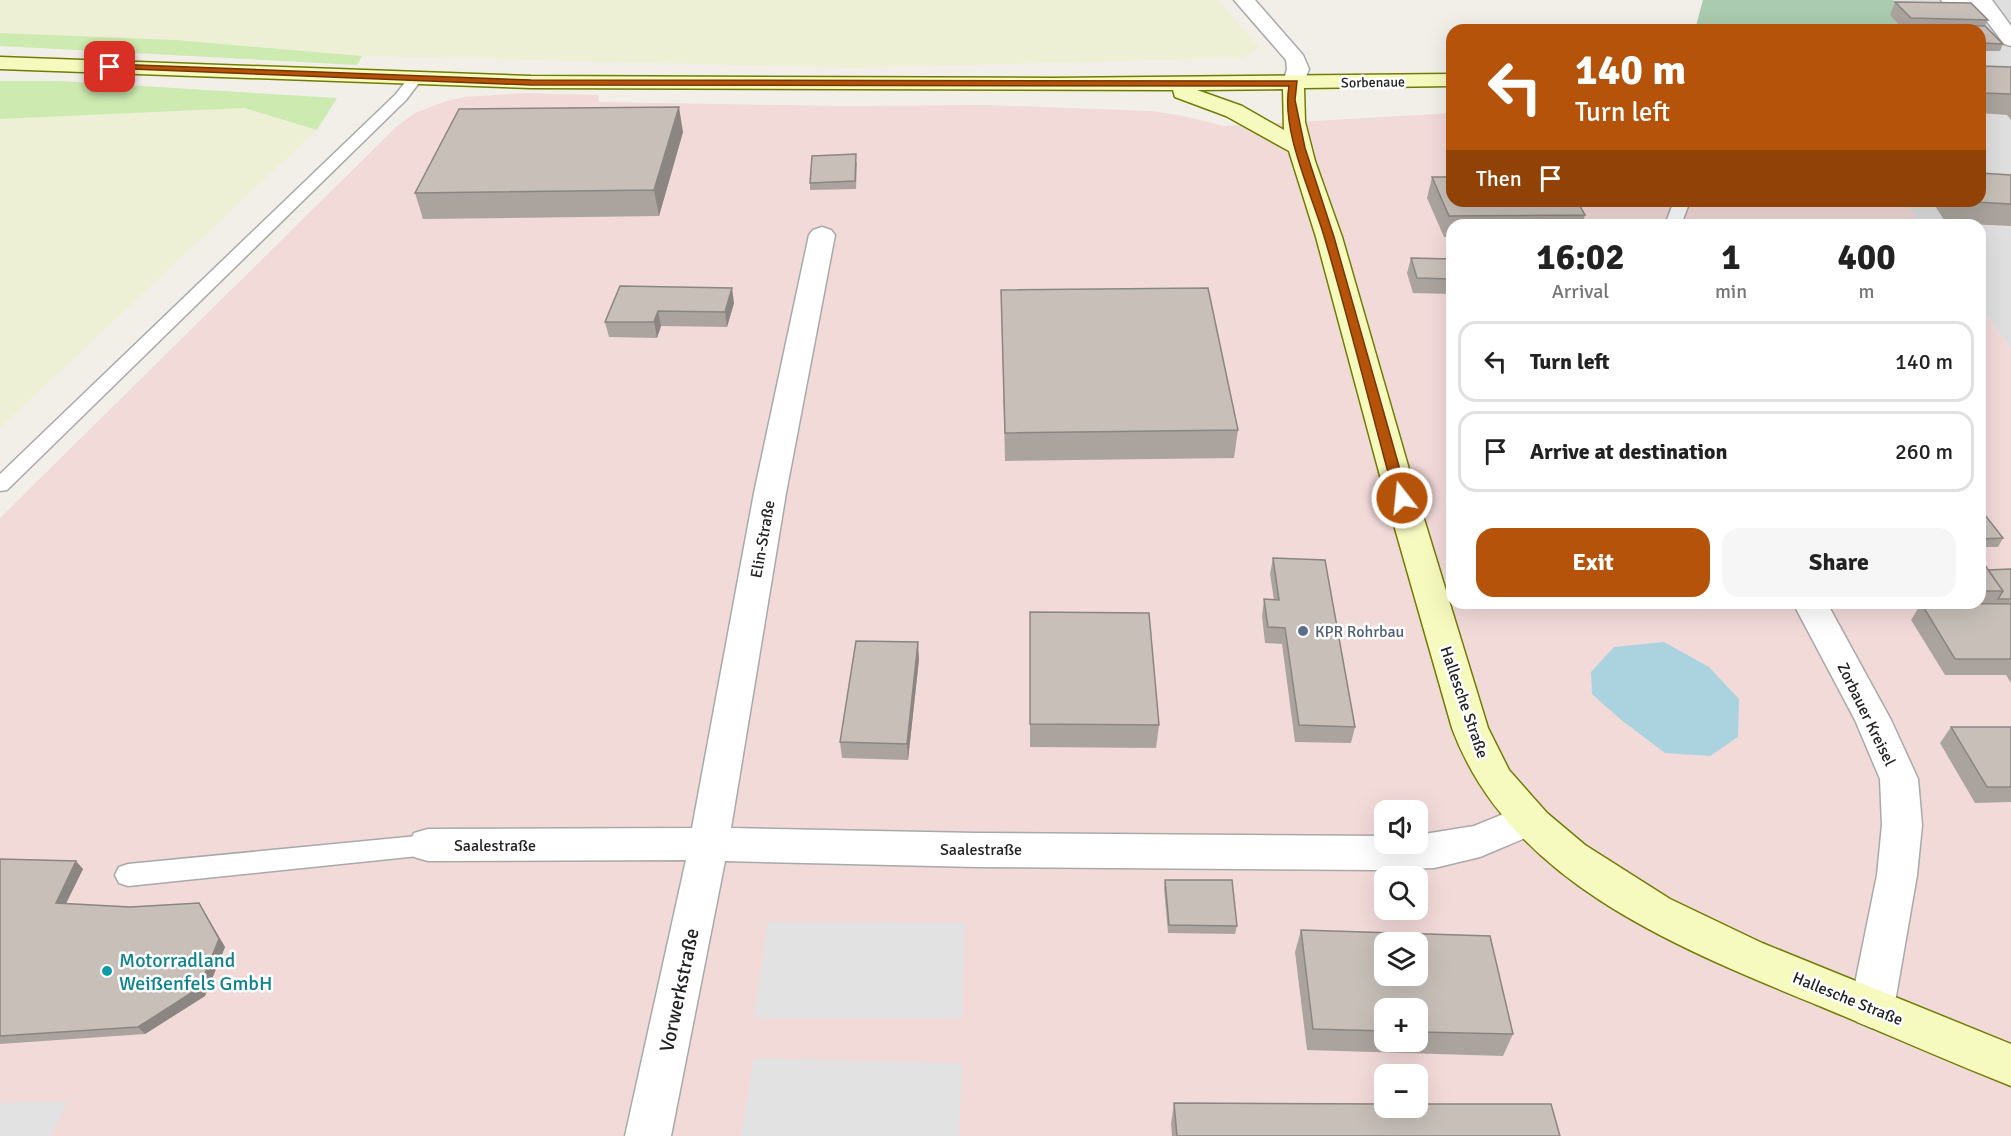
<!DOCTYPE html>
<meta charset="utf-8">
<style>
body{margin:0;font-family:Signika,sans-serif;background:#f6f6f6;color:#222;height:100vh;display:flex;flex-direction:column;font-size:22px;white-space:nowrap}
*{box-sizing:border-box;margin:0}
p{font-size:20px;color:#767676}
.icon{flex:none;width:33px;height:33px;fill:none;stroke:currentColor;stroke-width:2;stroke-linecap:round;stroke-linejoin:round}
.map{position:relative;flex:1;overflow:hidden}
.sheet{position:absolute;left:1446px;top:219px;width:540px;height:390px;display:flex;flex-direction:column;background:#fff;border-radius:18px;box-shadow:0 6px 24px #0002}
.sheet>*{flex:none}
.top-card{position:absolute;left:1446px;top:24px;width:540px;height:183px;border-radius:18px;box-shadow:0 6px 24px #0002;background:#b45309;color:#fff;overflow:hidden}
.buttons{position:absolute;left:1374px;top:800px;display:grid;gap:12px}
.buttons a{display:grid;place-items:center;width:54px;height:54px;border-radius:12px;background:#fff;box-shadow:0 6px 24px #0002;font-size:30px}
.pin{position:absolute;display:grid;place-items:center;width:51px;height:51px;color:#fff;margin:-26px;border-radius:12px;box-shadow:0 3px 9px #0006}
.me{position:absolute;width:66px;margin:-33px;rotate:344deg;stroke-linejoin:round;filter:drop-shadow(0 0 4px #0008)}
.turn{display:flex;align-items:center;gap:21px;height:126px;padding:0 30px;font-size:27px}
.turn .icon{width:78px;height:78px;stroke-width:2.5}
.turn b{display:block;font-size:42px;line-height:51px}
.then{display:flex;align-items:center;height:57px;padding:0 30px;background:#0003;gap:12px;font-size:22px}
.eta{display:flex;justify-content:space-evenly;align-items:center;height:102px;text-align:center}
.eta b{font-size:36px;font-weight:700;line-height:42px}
.action{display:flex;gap:12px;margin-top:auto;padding:12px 30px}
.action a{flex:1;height:69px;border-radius:18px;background:#b45309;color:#fff;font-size:24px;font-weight:700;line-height:69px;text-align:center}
.action a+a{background:#f6f6f6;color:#222}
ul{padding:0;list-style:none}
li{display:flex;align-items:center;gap:18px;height:81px;margin:0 12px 9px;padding:0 18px;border:3px solid #e0e0e0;border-radius:18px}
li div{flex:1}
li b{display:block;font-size:22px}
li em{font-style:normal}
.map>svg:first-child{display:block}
.residential{fill:#e0dfdf}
.commercial{fill:#f2dad9;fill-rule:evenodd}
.farmland{fill:#eef0d5}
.grass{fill:#cdebb0}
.cemetery{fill:#aacbaf}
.parking{fill:#e2e2e2}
.water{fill:#aad3df}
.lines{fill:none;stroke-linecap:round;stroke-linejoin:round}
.lane-casing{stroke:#a9a9a9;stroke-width:3}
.street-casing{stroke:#a9a9a9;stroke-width:3}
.secondary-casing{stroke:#707d05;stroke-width:3}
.lane{fill:#fff;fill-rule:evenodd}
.street{fill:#fff;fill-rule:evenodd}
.secondary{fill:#f7fabf;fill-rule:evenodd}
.wall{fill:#aba49e;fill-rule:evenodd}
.shaded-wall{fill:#8b8681}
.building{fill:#c7bfb8;stroke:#8b8681;stroke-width:1.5;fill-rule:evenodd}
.route{fill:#b45309;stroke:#753606;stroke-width:1.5}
.service-dot{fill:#5c6f8a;stroke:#fff;stroke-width:2}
.culture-dot{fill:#0f9aa8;stroke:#fff;stroke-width:2}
.labels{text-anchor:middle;stroke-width:5;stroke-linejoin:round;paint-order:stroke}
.far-street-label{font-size:14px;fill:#222;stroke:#fff}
.street-label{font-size:16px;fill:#222;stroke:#fff}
.service-label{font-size:16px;fill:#4e5e75;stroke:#fff;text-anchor:start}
.near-culture-label{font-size:20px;fill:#0d838f;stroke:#fff;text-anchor:start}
.near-street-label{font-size:20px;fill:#222;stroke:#fff}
</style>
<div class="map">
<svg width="2011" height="1136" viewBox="0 0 2011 1136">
<rect width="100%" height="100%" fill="#f2efe9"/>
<path class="residential" d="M1703,0H2011V349L1980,306V225H1921L1903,201H1980V30H1695Z"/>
<path class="commercial" d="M524,93L598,95L599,102L847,106L985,105L1151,111L1184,116L1224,126L1452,113V201H1903L1921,225H1452V603H1980V306L2011,349V1136H0V518L397,126L415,113L446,101L465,97ZM1384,810H1418V843H1384ZM1384,876H1418V909H1384ZM1384,942H1418V975H1384ZM1384,1008H1418V1041H1384ZM1384,1074H1418V1107H1384Z"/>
<path class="farmland" d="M0,0H1218L1259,47L1242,58L855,68L362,56L176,40L0,33Z
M244,108L317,130L0,428V119Z"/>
<path class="grass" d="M0,33L176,40L362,56L357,65L0,46Z
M0,81H59L337,98L317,130L244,108L0,119Z"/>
<path class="cemetery" d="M1703,0H1893L1897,9L1890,15L1903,30L1808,27L1809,30H1695Z"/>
<path class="parking" d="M768,922L965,923L962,1018H754Z
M754,1058L962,1063L959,1136H741Z
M67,1102L51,1136H0V1103Z"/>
<path class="water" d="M1664,642L1709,667L1739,699L1738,737L1710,756L1665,753L1620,719L1592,694L1591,672L1614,647Z"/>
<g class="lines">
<defs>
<path id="lane" d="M415,75L422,79L406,100L7,490L0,491V474L396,94L410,76Z
M1674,201H1690L1681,225H1665Z
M428,835L437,838L441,845L437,852L428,855L128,886L119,883L115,875L119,867L128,864Z"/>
<path id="street" d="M1234,0H1255L1303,55L1309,69L1302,88H1286L1283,83L1287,69L1286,60Z
M1941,0H1992L2011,26V46L2004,44L1980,12L1944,4Z
M822,227L831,230L835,235L786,493L731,828L977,833L1384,836V843H1418V835L1474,826L1528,804L1542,809L1547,820L1542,831L1480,857L1434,868L1375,870L977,867L725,861L671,1136H625L686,860L428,861L414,857L408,845L414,833L428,829L692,828L754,493L809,235L813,230Z
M1793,603H1827L1891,720L1918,779L1922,825L1917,875L1894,1008L1887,1022L1872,1028L1857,1022L1850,1008L1877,875L1882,825L1880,779L1855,720Z"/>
<path id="secondary" d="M0,57L531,76L1052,78L1452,74V86L1304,88L1305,122L1315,161L1342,237L1413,483L1488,728L1509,770L1547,813L1585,845L1670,899L1762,943L2011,1044V1086C1947,1061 1885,1033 1822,1007C1681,949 1509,883 1452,728L1382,483L1316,237L1289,151L1226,116L1175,97L1173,90L531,88L0,69ZM1283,89L1284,130L1242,106L1197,90Z"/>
</defs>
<use href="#lane" class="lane-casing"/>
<use href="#street" class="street-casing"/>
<use href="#secondary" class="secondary-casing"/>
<use href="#lane" class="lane"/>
<use href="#street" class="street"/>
<use href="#secondary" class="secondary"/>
</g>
<path class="wall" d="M1895,2L1988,20L1985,26L2003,44L2000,51H1980V30H1903L1890,15Z
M1980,66L2011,67V120L2007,115L1980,113Z
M683,132L659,216L423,219L415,193Z
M857,162L856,189L810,190V183Z
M2011,175V226L1946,223L1932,201H1980Z
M1432,177L1585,215L1582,225H1452V237H1444L1427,198Z
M1411,258L1452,259V294L1413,293L1407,273Z
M620,286L734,303L727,327L661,326L657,338L609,337L605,322Z
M1001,290L1238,430L1234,458L1005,461Z
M1980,510L2003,538L1998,547H1980Z
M1273,558L1355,727L1351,743L1295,742L1282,644L1265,643L1262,616L1264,599L1274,600L1270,574Z
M1980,558L1988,570L2011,569V683L2006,675H1945L1911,620L1919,607L1879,606L1877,603H1980Z
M1030,612L1159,725L1156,748L1030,747Z
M919,659L908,760L842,758L840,742Z
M1951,727H2011V802L1975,803L1940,743Z
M0,859L83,869L66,904L204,911L225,947L205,996L145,1034L0,1044Z
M1165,880L1237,926L1235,934L1168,933L1164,888Z
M1301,930L1513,1034L1503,1056L1307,1050L1295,952ZM1384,1008H1418V1041H1384Z
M1174,1103L1560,1136H1172L1171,1124Z"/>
<path class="shaded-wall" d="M679,107L683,132L659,216L654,190Z
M732,288L734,303L727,327L725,312Z
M658,311L661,326L657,338L654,322Z
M918,642L919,659L908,760L907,744Z
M76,861L83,869L62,911L56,903Z
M199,903L225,947L205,996L145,1034L138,1027Z"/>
<path class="building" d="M1895,2L1971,3L1988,20L1911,18Z
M1959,26H1985L2003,44L1980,43V30H1964Z
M1980,66L2011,67V94L1983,93L1980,89Z
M679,107L654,190L415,193L459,109Z
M856,154L855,181L810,183L812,156Z
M1980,173L2011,175V204L1957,201H1980Z
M1432,177H1452V201H1577L1585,215L1449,216Z
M1411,258L1452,259V279L1417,278Z
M620,286L732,288L725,312L658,311L654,322H605Z
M1208,288L1238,430L1005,433L1001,290Z
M1980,510H1981L2003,538L1980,539Z
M1273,558L1325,560L1355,727L1299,725L1285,628L1268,627L1264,599L1279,600Z
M1980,558L2003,591H1980Z
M2011,569V599H1998L2003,591L1988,570Z
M1921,603L2011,604V659H1955Z
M1030,612L1149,613L1159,725L1030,724Z
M856,641L918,642L907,744L840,742Z
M1951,727H2011V787H1987Z
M0,859L76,861L56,903L130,907L199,903L219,939L199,988L138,1027L0,1036Z
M1165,880H1232L1237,926L1169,925Z
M1301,930L1490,936L1513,1034L1418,1032V1008H1384V1031L1313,1029ZM1384,942H1418V975H1384Z
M1174,1103L1384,1104V1107H1418V1104H1551L1560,1136H1177Z"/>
<path class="route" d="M110,64L531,80L1297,81L1295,100L1305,148L1334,237L1408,498L1402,502L1395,498C1371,411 1350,323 1324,236C1311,192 1281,131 1289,86L531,85L107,68L105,67Z"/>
<circle class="service-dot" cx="1303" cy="631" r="6"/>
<circle class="culture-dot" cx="107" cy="971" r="6"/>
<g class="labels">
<g class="far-street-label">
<text transform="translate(1373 82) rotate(-1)" y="5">Sorbenaue</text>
</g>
<g class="street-label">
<text transform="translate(762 539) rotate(-80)" y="6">Elin-Straße</text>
<text transform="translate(1465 702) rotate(71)" y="6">Hallesche Straße</text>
<text transform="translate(1867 714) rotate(64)" y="6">Zorbauer Kreisel</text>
<text x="495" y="851">Saalestraße</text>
<text x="981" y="855">Saalestraße</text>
<text transform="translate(1848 998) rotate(22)" y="6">Hallesche Straße</text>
</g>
<g class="service-label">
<text x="1315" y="637">KPR Rohrbau</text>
</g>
<g class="near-culture-label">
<text x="119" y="967">Motorradland<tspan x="119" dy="23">Weißenfels GmbH</tspan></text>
</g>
<g class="near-street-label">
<text transform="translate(679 990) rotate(-78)" y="7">Vorwerkstraße</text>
</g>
</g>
</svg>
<div class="buttons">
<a><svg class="icon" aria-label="sound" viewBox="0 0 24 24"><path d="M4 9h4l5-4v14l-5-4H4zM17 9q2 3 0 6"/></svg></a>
<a><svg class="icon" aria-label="search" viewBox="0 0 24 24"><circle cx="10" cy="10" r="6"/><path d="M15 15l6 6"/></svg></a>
<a><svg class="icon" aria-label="layers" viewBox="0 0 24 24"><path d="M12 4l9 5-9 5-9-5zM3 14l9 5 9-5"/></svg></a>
<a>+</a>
<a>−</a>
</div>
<div class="pin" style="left:110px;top:67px;background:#d93025"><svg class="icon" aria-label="arrive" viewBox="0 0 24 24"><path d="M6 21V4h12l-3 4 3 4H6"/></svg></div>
<svg class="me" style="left:1402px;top:498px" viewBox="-20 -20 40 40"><circle r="17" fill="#b45309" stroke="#fff" stroke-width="3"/><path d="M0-11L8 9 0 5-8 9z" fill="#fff"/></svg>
<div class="top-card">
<div class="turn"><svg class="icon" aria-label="left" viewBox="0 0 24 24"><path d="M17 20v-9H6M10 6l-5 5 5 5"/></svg><div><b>140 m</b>Turn left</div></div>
<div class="then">Then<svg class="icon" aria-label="arrive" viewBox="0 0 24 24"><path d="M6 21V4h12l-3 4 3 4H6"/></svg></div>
</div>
<section class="sheet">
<div class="eta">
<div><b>16:02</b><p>Arrival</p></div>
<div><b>1</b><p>min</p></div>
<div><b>400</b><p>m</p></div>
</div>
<ul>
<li><svg class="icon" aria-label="left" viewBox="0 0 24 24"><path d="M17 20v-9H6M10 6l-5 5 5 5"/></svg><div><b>Turn left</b></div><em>140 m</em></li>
<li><svg class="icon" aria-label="arrive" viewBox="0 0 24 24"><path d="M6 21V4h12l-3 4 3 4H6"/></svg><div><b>Arrive at destination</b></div><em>260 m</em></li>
</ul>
<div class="action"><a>Exit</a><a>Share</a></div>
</section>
</div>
